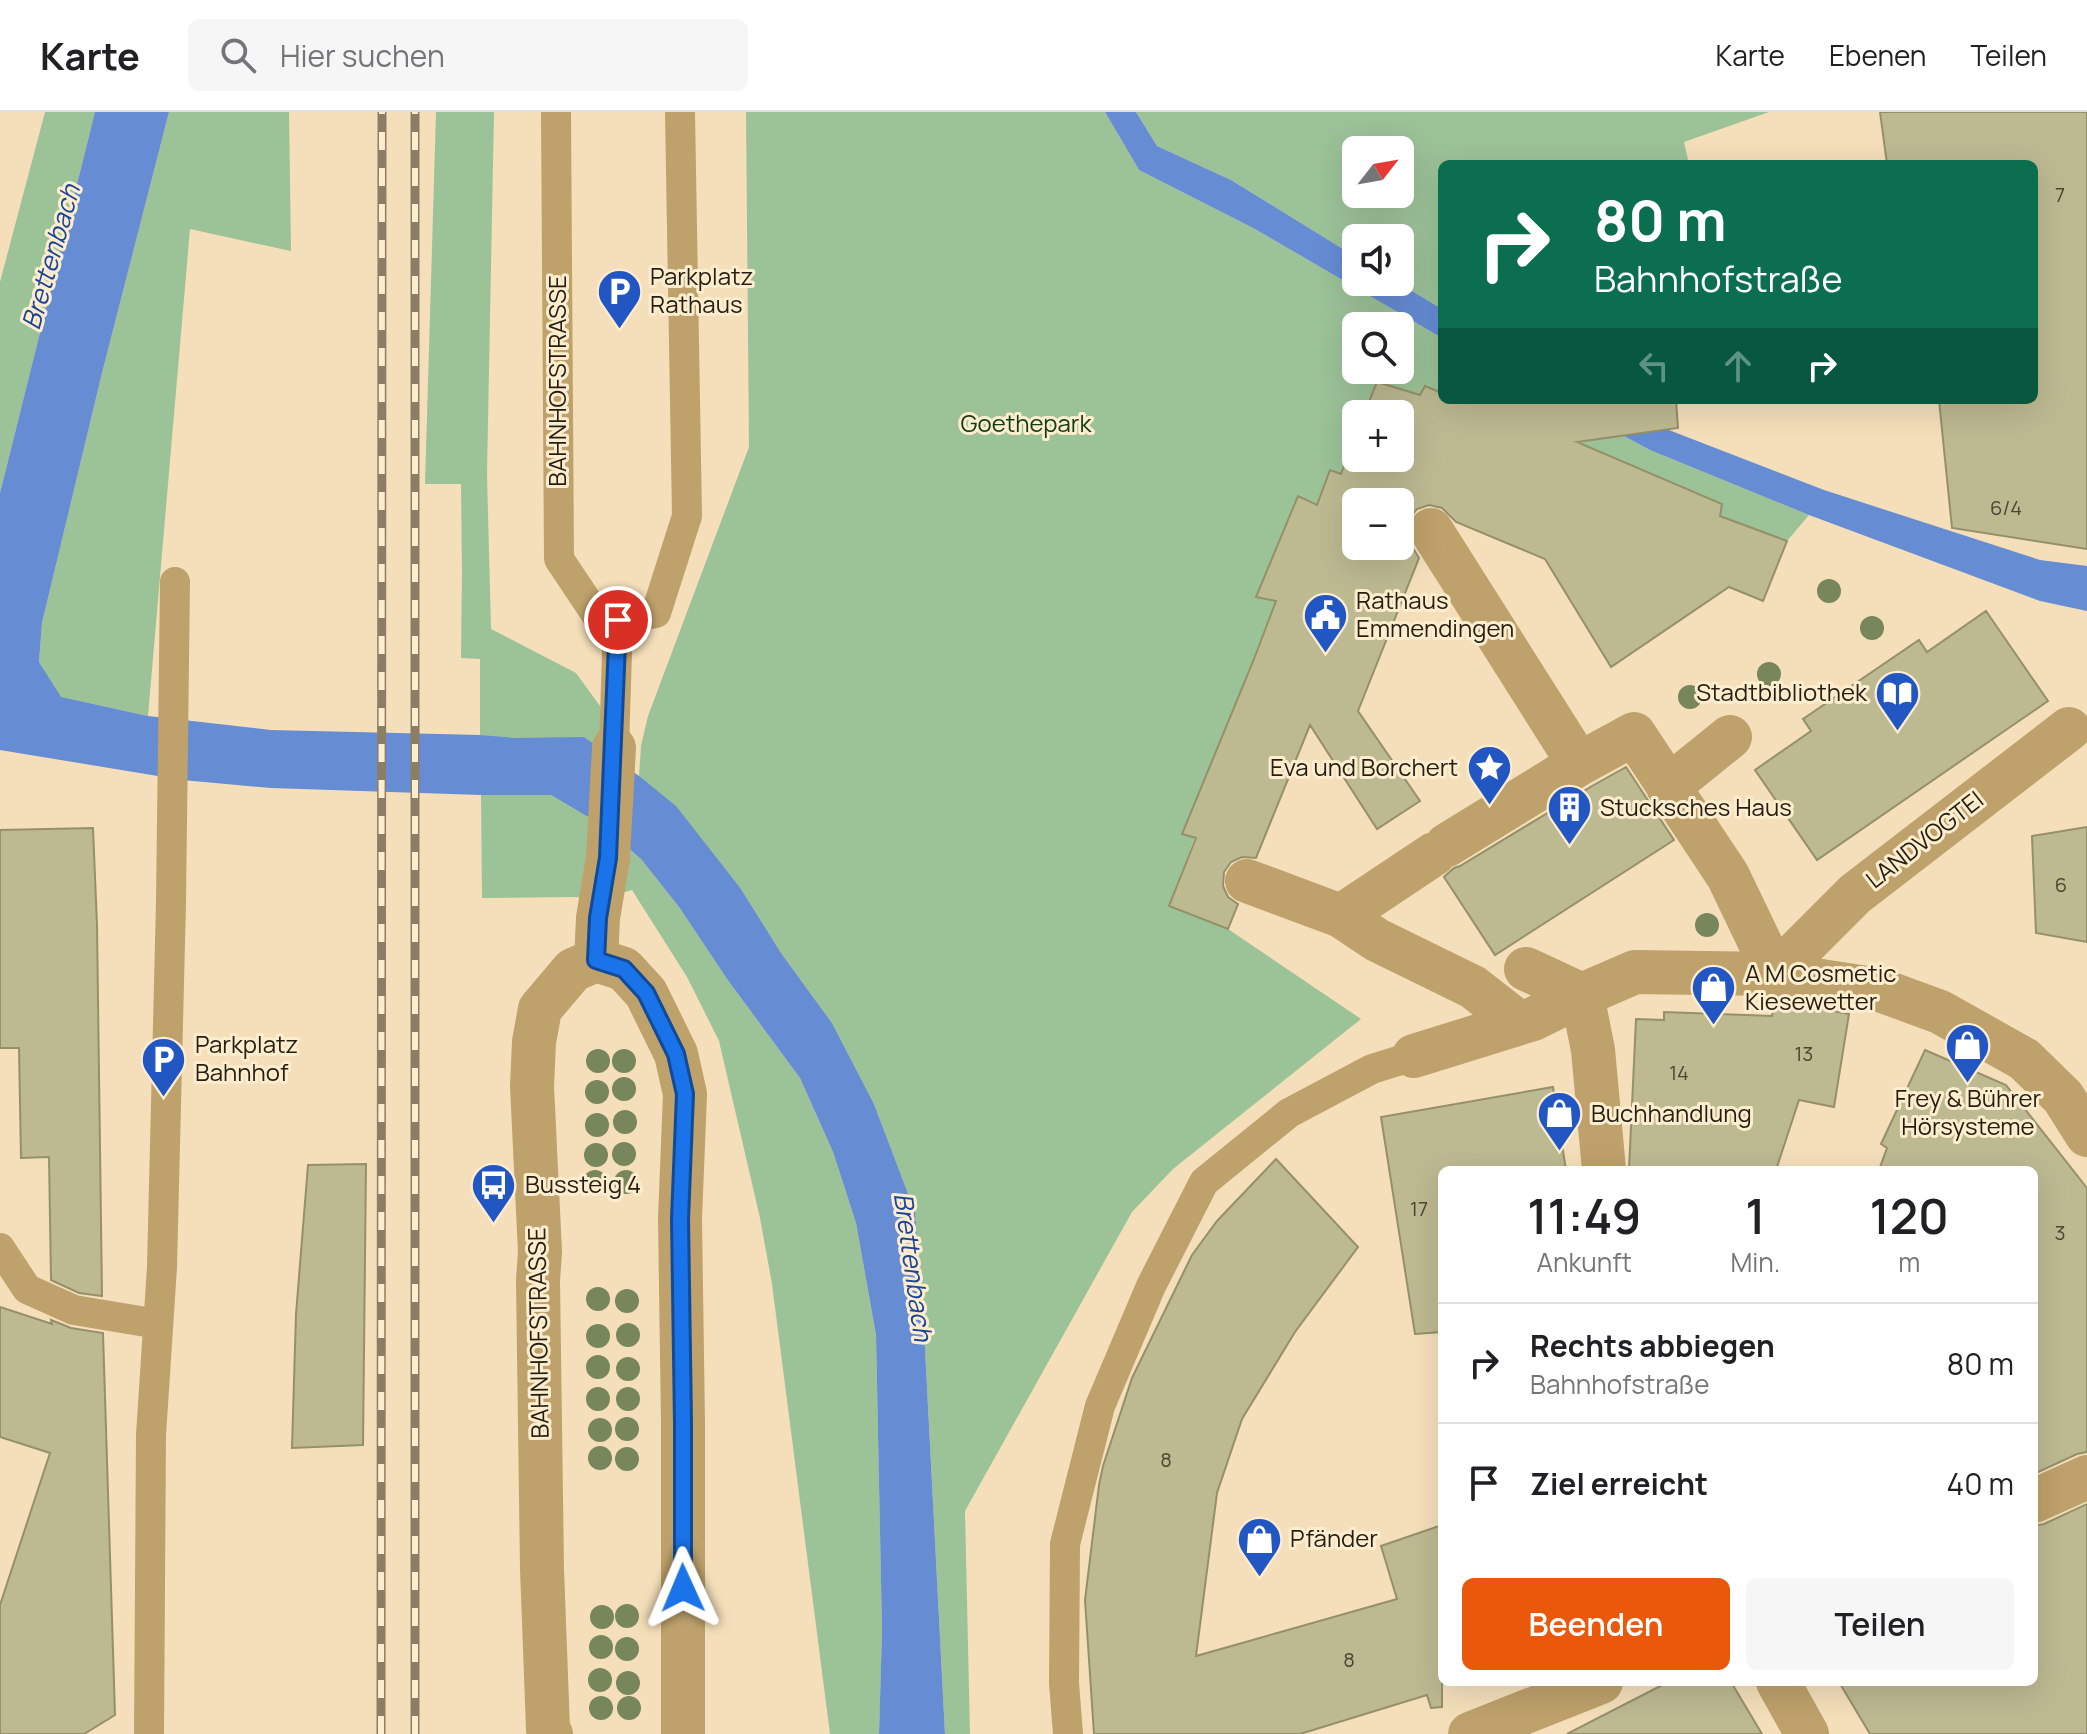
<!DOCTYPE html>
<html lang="de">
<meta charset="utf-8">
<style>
body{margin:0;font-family:Manrope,sans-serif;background:#f6f6f6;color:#202124;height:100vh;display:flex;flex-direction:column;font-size:30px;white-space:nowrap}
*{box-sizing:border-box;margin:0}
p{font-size:26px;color:#757577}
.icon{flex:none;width:44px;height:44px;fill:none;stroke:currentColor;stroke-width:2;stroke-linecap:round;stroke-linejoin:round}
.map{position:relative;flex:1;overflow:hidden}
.drawer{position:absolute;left:1438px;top:1054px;width:600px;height:520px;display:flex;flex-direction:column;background:#fff;border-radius:12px;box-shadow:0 8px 32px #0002}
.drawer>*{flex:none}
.hud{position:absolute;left:1438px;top:48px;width:600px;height:244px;border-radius:12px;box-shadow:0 8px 32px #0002;background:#0b6e4f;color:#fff;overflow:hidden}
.needle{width:52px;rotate:59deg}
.fabs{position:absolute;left:1342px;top:24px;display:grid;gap:16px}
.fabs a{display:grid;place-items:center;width:72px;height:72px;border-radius:12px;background:#fff;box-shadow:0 8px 32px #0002;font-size:40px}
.pin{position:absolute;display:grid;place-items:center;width:68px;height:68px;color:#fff;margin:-34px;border:4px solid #fff;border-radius:50%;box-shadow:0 2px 8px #0007}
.me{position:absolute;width:88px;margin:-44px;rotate:359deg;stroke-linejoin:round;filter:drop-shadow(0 0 6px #0008)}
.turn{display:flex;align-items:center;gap:28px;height:168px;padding:0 24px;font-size:36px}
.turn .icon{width:104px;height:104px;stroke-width:2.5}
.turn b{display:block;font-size:56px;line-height:68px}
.lanes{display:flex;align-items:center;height:76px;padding:0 24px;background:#0003;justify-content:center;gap:40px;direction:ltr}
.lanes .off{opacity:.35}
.eta{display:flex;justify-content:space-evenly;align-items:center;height:136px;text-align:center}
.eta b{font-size:48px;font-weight:600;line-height:56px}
.cta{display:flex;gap:16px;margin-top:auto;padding:16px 24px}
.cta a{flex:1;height:92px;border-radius:12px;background:#ea580c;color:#fff;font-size:32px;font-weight:600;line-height:92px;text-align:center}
.cta a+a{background:#f6f6f6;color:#202124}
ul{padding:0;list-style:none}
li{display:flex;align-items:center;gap:24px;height:120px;padding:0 24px;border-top:2px solid #e0e0e0}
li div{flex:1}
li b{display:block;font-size:30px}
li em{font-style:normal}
header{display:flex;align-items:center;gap:48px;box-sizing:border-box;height:112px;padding:0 40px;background:#fff;border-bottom:2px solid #e0e0e0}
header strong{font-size:38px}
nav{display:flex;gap:44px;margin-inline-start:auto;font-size:28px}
.search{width:560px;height:72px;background:#f6f6f6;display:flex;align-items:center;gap:20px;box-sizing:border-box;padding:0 28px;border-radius:12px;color:#757577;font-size:30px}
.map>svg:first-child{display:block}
.green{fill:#9cc298;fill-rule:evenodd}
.water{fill:#668cd4}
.building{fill:#bdb991;stroke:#95906a;stroke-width:2;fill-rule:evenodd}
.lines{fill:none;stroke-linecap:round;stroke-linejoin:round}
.lane{stroke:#bea16b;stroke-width:30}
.street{stroke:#bea16b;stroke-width:44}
.rail-casing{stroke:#8c7e65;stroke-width:9}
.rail{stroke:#fdedcf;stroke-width:6;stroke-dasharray:18;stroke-linecap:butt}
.tree{fill:#78865c}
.route-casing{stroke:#114b97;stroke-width:20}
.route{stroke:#1a73e8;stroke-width:14}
.labels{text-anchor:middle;stroke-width:6;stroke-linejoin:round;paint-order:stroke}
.number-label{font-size:20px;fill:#4c4631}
.poi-label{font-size:24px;fill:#261f11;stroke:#fdedcf;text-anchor:start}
.street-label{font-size:24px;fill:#261f11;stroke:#fdedcf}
.park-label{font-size:24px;fill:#123d10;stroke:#fdedcf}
.water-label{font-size:26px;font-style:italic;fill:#1c459a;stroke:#fdedcf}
</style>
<header>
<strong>Karte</strong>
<div class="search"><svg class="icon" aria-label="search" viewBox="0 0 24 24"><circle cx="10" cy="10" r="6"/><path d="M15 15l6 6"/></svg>Hier suchen</div>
<nav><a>Karte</a><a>Ebenen</a><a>Teilen</a></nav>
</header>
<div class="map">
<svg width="2087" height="1622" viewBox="0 0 2087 1622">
<rect width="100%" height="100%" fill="#f4dfba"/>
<path class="green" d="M45,0H95L0,381V170Z
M169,0H289L291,139L190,117L148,604L60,585L39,550L42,511L102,261Z
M436,0H494L487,362L491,517L576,561L600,594L604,639L480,623V547L461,546L462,460L461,372H425Z
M746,0H1105L1139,58L1255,117L1442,226V281L1425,274L1420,283L1377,270L1364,302H1356V323L1341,362L1330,358L1317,393L1298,384L1256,484L1276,489L1195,725L1169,794L1228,817L1361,907L1173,1057L1132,1100L965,1399L970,1622H945L923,1198L915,1100L874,992L832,911L781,841L741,777L639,664L641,634L648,604L749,335ZM1356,214H1400V258H1356Z
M1136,0H1769L1684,30L1689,52H1442V197L1397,170H1400V126H1356V145L1231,68L1157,34ZM1356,38H1400V82H1356Z
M1557,288L1650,338L1809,403L1787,429L1720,404L1722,392L1520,324Z
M481,683H551L600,712L641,747L679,795L727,867L800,966L833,1040L856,1111L876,1223L882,1519L879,1622H830L772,1172L760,1106L719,929L687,865L632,778L602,787L573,785L482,786Z"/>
<path class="water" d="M95,0H169L102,261L42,511L39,550L61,585L148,604L271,618L480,623L515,626L584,625L639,664L676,694L741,777L781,841L832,911L874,992L915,1100L923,1198L945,1622H879L882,1519L876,1223L856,1111L833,1040L800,966L727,867L679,795L641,747L600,712L551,683H481L271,676L182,668L0,638V381Z
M1105,0H1136L1157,34L1231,68L1356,145V170H1397L1442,197V226L1255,117L1139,58Z
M1557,288L1643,308L1824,378L2040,448L2087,454V499L2040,489L1809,403L1650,338Z"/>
<path class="building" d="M1880,0H2087V437L1952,416L1939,288H2034V52H1887Z
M1377,270L1420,283L1425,274L1442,281V288H1676L1678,316L1577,330L1722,392L1720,404L1787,429L1763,489L1729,475L1611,555L1545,447L1456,410L1442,396L1429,393L1417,397L1409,407L1406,420L1410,431L1419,446L1358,599L1420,689L1377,717L1310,613L1256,746L1242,745L1231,750L1224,760L1223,774L1228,785L1238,792L1228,817L1169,794L1196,726L1182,722L1254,547L1276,489L1256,485L1298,384L1317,393L1330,358L1341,362L1356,323V346H1400V302H1364ZM1356,390H1400V434H1356Z
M1986,499L2048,589L1817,748L1755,658L1811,619L1803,607L1919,528L1927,540Z
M1626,655L1674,728L1495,843L1444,765L1454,756L1460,754L1592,674Z
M2087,715V830L2036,821L2032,724Z
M93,716L97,813L102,1184L79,1181L51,1168L49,1045L21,1046L19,936H0V718Z
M1775,888L1849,902L1834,995L1799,988L1776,1058H1629L1636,907L1664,908V900L1772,904Z
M1925,938L2006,973L2087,1076V1340L2077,1342L2034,1362V1058H1879L1887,1036L1881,1032Z
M1553,975L1566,1058H1442V1220L1415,1222L1381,1005Z
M1276,1047L1358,1135L1295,1220L1242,1307L1217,1381L1196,1544L1397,1487L1381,1434L1442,1413V1595L1431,1596L1427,1583L1300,1622H1094L1085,1488L1099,1373L1103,1354L1132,1266L1192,1143L1217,1109Z
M366,1052L363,1333L292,1336L296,1202L308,1053Z
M0,1195L52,1212L51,1208L71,1216L103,1221L115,1603L84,1622H0V1493L50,1341L0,1325Z
M2087,1392V1622H1870L1839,1570H2034V1414L2044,1412Z
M1668,1570H1731L1762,1622H1567Z"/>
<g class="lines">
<path class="lane" d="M556,0L559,447L597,504L618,508L656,501L687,404L680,0
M614,636L618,508
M0,1136L27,1177L74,1198L158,1212
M149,1622L151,1323L162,1155L171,790L175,470
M1068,1622L1064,1571L1065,1432L1100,1294L1151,1174L1204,1070L1289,1001L1372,957L1414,944"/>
<path class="street" d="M1431,418L1579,652L1447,733
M1579,652L1634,622L1728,764L1775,862
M1668,675L1730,625
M1247,769L1341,804L1377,828L1473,875L1519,911
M1341,804L1434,742
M596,848L598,806L608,746L614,636
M1526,857L1582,883
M1775,862L1855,782L2069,617
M1582,883L1593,938L1604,1058
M1414,944L1533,907L1582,883L1635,860L1775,862L1880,878L1940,900L2024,947L2063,985L2087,1023
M2034,1389L2087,1365
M1778,1570L1807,1622
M551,1622L548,1617L542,1457L538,1168L540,1140L532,974L534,930L540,897L573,858L596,848L624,857L646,881L676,942L685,982L680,1107L683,1311V1622
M1470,1622L1601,1570"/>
<defs>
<path id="rail" d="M381,1622L382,0
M415,1622V0"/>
</defs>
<use href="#rail" class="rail-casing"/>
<use href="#rail" class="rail"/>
</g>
<g class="tree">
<circle cx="1829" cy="479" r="12"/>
<circle cx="1872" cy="516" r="12"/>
<circle cx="1769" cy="562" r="12"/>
<circle cx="1690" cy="585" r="12"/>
<circle cx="1707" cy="813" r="12"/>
<circle cx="598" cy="949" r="12"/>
<circle cx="624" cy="949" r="12"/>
<circle cx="624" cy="977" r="12"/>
<circle cx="597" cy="980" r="12"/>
<circle cx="625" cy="1010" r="12"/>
<circle cx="597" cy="1013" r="12"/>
<circle cx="624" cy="1042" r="12"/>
<circle cx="596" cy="1043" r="12"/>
<circle cx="595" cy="1070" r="12"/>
<circle cx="626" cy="1070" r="12"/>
<circle cx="598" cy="1187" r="12"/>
<circle cx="627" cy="1189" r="12"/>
<circle cx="628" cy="1223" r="12"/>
<circle cx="598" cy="1224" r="12"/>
<circle cx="598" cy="1255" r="12"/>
<circle cx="628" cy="1257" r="12"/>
<circle cx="598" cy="1287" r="12"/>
<circle cx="628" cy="1287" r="12"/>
<circle cx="627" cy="1317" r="12"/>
<circle cx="600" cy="1318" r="12"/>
<circle cx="600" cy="1346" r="12"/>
<circle cx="627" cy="1347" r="12"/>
<circle cx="627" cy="1504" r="12"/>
<circle cx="602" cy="1505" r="12"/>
<circle cx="601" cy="1535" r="12"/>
<circle cx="627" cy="1537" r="12"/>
<circle cx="600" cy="1568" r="12"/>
<circle cx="628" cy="1571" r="12"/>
<circle cx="601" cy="1596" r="12"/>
<circle cx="629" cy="1596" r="12"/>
</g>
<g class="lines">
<defs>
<path id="route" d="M618,508L608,746L598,806L596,848L624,857L646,881L676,942L685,982L680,1107L683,1311V1476"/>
</defs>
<use href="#route" class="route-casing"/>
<use href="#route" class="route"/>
</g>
<defs>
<symbol id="parking-pin" viewBox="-11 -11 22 30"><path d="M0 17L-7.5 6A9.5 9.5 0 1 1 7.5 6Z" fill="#2156c3" stroke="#fdedcf"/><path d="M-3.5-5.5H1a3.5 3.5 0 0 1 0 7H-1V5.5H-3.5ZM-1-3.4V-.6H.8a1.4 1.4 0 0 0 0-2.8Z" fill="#fff"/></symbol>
<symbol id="civic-pin" viewBox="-11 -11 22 30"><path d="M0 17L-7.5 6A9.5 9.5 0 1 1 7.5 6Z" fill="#2156c3" stroke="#fdedcf"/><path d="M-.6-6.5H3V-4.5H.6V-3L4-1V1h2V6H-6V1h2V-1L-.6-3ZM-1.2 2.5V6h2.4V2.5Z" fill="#fff"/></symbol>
<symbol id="library-pin" viewBox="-11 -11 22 30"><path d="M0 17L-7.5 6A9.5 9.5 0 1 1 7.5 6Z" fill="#2156c3" stroke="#fdedcf"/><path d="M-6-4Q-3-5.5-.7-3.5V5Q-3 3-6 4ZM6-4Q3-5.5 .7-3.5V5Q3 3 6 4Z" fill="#fff"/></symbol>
<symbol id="sight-pin" viewBox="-11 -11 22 30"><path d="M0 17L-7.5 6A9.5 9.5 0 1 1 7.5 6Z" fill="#2156c3" stroke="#fdedcf"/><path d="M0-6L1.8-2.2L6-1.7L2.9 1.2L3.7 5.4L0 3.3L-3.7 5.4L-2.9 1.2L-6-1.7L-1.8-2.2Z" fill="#fff"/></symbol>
<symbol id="building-pin" viewBox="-11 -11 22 30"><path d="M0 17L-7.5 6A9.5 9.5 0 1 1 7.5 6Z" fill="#2156c3" stroke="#fdedcf"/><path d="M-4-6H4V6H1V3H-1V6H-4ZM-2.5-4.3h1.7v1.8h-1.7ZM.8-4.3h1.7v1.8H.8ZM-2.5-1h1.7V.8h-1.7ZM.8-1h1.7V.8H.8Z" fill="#fff"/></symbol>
<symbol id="shop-pin" viewBox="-11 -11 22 30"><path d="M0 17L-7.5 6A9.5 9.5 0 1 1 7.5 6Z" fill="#2156c3" stroke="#fdedcf"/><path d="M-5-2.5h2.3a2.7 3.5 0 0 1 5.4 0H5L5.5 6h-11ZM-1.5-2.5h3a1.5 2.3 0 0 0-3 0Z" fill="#fff"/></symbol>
<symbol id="bus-pin" viewBox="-11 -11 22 30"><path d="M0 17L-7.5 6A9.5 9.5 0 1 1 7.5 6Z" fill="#2156c3" stroke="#fdedcf"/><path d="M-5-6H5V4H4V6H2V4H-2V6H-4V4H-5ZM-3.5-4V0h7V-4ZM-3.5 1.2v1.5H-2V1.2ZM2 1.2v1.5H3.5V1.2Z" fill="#fff"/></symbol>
</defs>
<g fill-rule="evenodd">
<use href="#parking-pin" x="594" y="154" width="51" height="69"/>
<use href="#civic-pin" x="1300" y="478" width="51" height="69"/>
<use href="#library-pin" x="1872" y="556" width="51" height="69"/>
<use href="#sight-pin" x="1464" y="630" width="51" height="69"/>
<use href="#building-pin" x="1544" y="670" width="51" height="69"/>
<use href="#shop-pin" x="1688" y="850" width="51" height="69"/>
<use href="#shop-pin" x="1942" y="908" width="51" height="69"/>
<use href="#parking-pin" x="138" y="922" width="51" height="69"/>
<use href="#shop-pin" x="1534" y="976" width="51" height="69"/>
<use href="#bus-pin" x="468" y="1048" width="51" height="69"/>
<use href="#shop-pin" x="1234" y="1402" width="51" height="69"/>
</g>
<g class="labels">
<g class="number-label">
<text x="2060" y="90">7</text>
<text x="2006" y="403">6/4</text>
<text x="2061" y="780">6</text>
<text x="1804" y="949">13</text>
<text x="1679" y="968">14</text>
<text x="1419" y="1104">17</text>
<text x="2060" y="1128">3</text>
<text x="1166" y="1355">8</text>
<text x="1349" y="1555">8</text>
</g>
<g class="poi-label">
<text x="650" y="173">Parkplatz<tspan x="650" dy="28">Rathaus</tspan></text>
<text x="1356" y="497">Rathaus<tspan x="1356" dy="28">Emmendingen</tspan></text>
<text x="1867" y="589" text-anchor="end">Stadtbibliothek</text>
<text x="1458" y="664" text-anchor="end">Eva und Borchert</text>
<text x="1600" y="704">Stucksches Haus</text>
<text x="1745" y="870">A M Cosmetic<tspan x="1745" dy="28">Kiesewetter</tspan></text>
<text x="195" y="941">Parkplatz<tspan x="195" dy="28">Bahnhof</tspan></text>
<text x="1968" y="995" text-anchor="middle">Frey &amp; Bührer<tspan x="1968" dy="28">Hörsysteme</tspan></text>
<text x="1591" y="1010">Buchhandlung</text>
<text x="525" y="1081">Bussteig 4</text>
<text x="1290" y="1435">Pfänder</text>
</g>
<g class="street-label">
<text transform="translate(558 269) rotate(-90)" y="8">BAHNHOFSTRASSE</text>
<text transform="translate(1925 728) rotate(-38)" y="8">LANDVOGTEI</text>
<text transform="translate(539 1221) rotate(-91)" y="8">BAHNHOFSTRASSE</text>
</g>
<g class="park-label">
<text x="1026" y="320">Goethepark</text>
</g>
<g class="water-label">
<text transform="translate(51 145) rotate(-74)" y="9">Brettenbach</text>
<text transform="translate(913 1155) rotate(82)" y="9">Brettenbach</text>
</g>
</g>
</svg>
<div class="fabs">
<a><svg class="needle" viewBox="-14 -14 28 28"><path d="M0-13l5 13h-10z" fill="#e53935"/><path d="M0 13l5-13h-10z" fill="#757577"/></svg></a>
<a><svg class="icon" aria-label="sound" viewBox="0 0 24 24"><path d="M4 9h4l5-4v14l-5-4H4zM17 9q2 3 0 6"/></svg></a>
<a><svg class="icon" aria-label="search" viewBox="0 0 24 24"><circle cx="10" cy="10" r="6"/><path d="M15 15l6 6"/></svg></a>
<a>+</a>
<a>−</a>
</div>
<div class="pin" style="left:618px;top:508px;background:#d93025"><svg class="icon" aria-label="arrive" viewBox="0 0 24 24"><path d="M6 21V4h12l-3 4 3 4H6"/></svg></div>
<svg class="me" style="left:683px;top:1476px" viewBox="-20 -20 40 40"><path d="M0-17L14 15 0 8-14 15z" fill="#1a73e8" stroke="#fff" stroke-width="4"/></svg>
<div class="hud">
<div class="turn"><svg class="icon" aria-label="right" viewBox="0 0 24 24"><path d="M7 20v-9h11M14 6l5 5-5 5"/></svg><div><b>80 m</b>Bahnhofstraße</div></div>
<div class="lanes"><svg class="icon off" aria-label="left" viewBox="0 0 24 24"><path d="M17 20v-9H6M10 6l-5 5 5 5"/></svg><svg class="icon off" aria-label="ahead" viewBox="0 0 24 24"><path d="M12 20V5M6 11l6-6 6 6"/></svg><svg class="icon" aria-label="right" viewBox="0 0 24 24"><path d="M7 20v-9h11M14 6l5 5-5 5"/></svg></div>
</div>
<section class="drawer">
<div class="eta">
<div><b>11:49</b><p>Ankunft</p></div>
<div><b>1</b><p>Min.</p></div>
<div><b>120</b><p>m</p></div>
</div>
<ul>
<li><svg class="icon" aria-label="right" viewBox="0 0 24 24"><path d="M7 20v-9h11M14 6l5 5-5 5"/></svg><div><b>Rechts abbiegen</b><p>Bahnhofstraße</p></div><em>80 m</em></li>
<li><svg class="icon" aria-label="arrive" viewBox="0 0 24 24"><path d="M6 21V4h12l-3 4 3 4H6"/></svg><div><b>Ziel erreicht</b></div><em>40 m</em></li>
</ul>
<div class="cta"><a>Beenden</a><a>Teilen</a></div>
</section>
</div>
